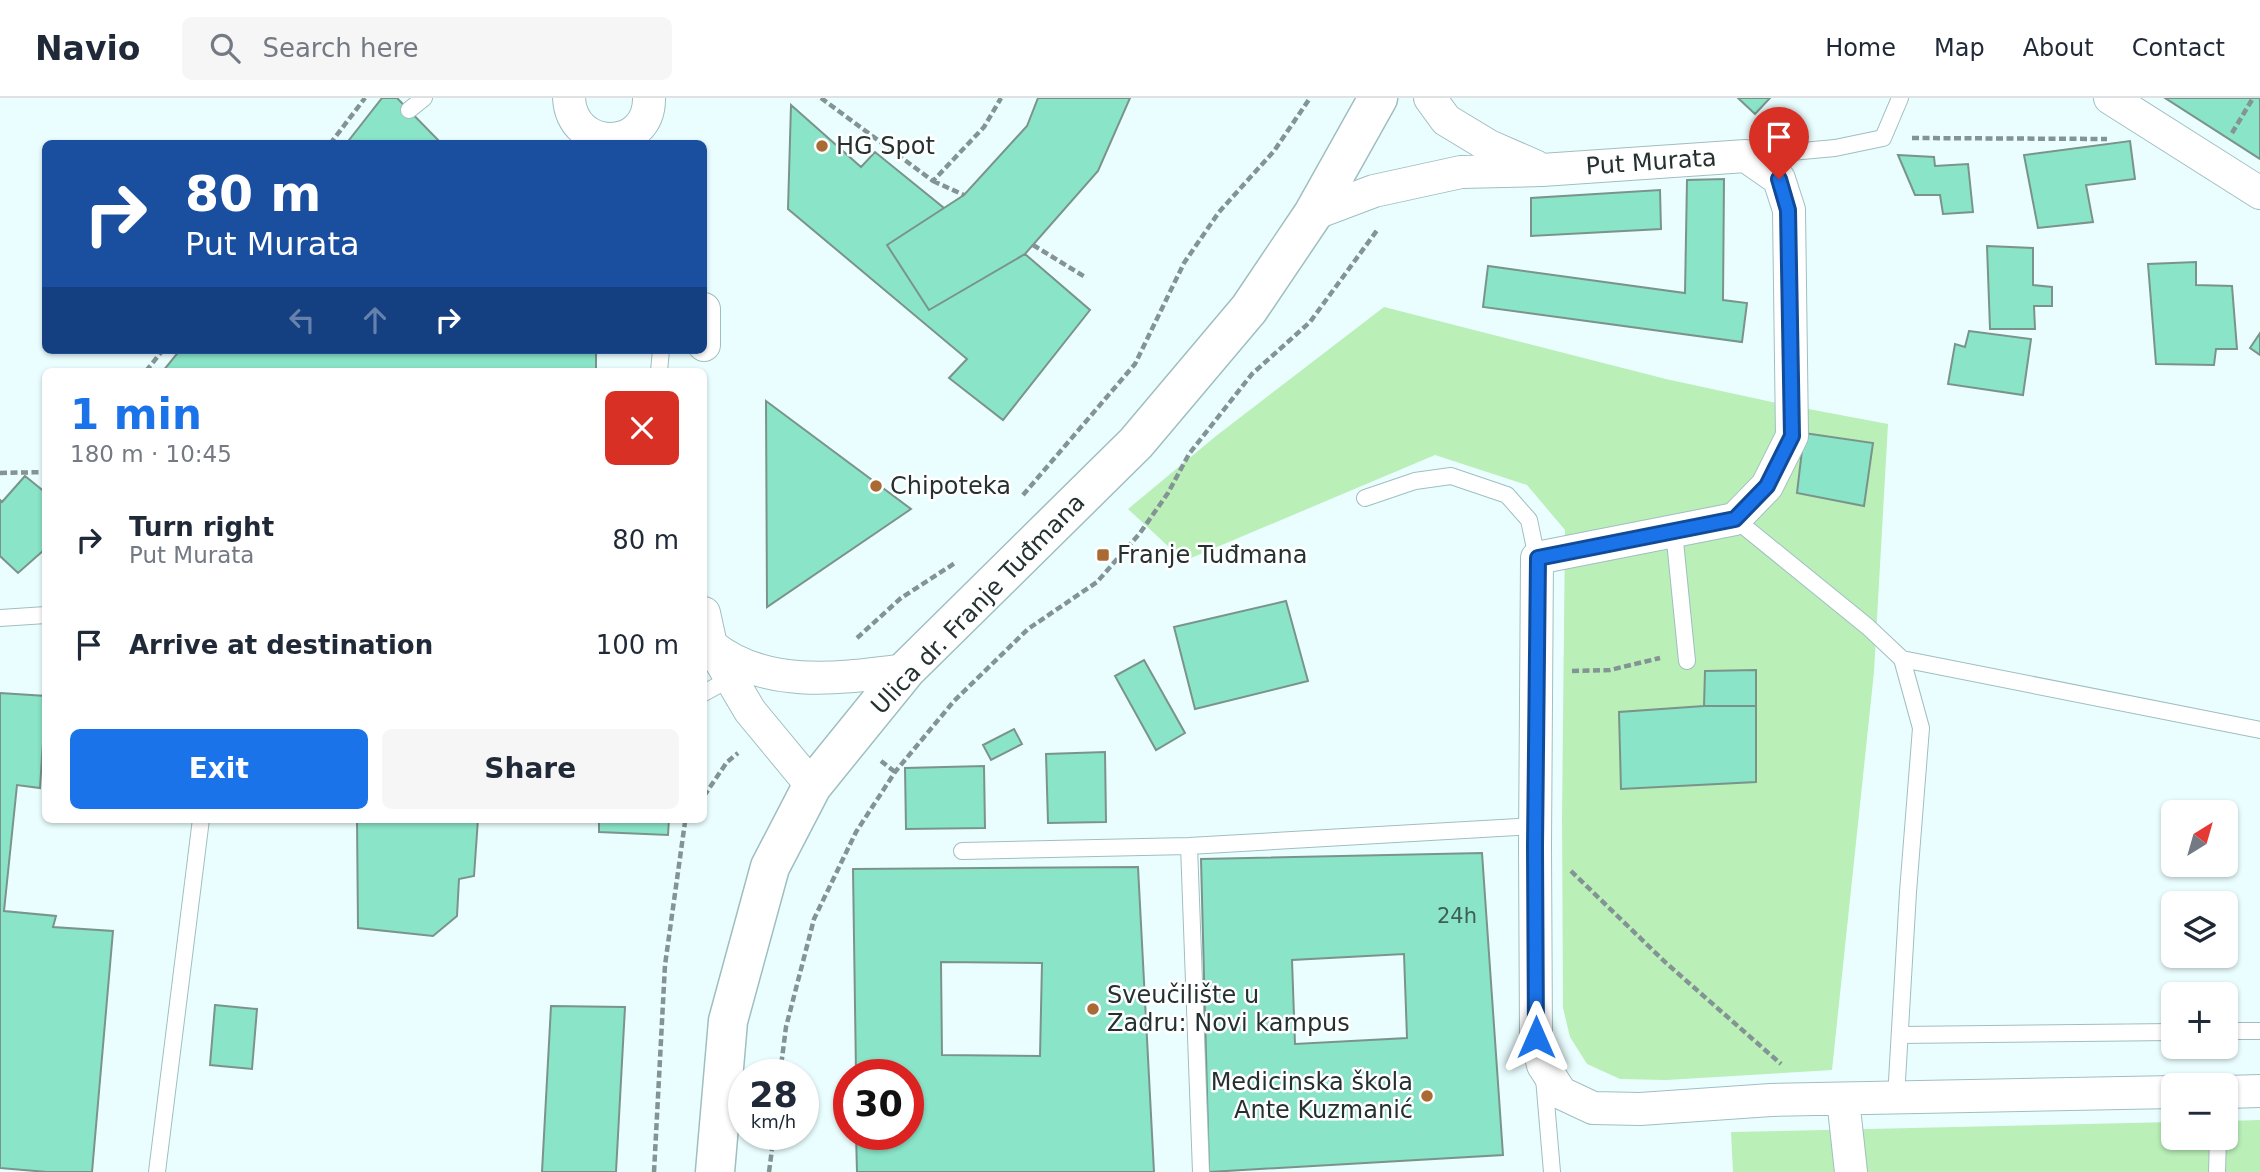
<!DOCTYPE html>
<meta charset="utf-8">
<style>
body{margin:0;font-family:"DejaVu Sans",sans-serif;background:#f6f6f7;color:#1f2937;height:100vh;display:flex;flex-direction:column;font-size:26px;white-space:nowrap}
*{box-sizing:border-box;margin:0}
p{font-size:23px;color:#747a83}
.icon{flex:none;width:38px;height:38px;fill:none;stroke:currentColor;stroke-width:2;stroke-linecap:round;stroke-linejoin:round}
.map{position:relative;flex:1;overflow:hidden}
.sheet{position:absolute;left:42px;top:270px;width:665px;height:455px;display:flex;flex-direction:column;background:#fff;border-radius:10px;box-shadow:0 2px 5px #0004}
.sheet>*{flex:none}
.guide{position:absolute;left:42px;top:42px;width:665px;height:214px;border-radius:10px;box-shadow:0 2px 5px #0004;background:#1a4fa0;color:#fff;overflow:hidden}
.needle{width:46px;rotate:37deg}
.controls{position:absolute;left:2161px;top:702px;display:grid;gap:14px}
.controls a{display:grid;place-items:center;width:77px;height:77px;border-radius:10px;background:#fff;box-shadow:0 2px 5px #0004;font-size:35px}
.speed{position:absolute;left:728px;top:961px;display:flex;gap:14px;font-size:35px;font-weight:700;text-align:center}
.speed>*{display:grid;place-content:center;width:91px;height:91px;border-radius:50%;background:#fff;box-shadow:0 2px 5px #0004;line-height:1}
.speed small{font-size:18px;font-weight:400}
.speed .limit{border:10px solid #d22;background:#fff;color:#111}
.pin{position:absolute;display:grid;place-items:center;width:60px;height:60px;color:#fff;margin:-72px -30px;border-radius:50% 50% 50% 0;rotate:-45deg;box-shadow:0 0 7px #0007}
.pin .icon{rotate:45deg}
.me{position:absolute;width:77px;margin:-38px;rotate:0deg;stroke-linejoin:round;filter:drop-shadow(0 0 5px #0008)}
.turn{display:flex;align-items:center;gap:24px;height:147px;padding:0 28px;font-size:32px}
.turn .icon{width:91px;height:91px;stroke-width:2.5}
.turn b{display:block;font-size:49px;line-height:60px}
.lanes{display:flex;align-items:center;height:66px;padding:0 28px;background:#0003;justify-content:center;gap:35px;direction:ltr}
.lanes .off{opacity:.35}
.round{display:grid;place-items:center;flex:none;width:74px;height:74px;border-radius:10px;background:#f6f6f7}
.headline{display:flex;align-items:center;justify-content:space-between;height:119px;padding:0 28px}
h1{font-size:42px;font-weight:700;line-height:52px;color:#1a73e8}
.button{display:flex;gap:14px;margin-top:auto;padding:14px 28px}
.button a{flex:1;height:80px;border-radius:10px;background:#1a73e8;color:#fff;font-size:28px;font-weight:700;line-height:80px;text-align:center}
.button a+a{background:#f6f6f7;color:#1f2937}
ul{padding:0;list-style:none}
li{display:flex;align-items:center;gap:21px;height:105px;padding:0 28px}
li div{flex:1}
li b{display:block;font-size:26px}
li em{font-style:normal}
header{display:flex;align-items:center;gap:42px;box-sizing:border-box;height:98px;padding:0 35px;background:#fff;border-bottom:2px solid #e0e1e3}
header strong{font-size:33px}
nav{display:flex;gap:38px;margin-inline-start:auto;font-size:24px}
.search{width:490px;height:63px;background:#f6f6f7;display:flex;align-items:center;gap:18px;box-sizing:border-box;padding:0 24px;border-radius:10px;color:#747a83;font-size:26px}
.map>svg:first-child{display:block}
.green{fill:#baefb8}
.building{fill:#8ae4c7;stroke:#7a948b;stroke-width:2;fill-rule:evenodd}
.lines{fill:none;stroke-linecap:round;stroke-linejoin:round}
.lane-casing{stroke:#a0bec0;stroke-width:18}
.street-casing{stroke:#a0bec0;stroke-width:34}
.secondary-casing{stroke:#a0bec0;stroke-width:41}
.path{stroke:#849393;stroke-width:4.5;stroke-dasharray:7 3.5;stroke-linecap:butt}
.lane{stroke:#fff;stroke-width:16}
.street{stroke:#fff;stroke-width:32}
.secondary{stroke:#fff;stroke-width:38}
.route-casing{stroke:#114b97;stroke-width:18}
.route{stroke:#1a73e8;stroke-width:12}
.poi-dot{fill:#aa6a33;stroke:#fff;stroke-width:2.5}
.labels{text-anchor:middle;stroke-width:5;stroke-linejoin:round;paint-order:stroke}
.number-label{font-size:21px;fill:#3e5e56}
.poi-label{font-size:24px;fill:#253131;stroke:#fff;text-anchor:start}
.street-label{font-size:24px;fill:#253131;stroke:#fff}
</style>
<header>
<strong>Navio</strong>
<div class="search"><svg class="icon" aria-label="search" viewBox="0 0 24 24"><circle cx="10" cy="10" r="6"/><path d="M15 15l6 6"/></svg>Search here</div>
<nav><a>Home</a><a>Map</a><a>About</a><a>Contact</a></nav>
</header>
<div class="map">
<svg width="2260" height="1074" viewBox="0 0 2260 1074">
<rect width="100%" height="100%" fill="#ebfeff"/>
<path class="green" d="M1384,209L1666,281L1772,304L1888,326L1874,574L1832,972L1666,982L1620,981L1587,966L1570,939L1563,910L1562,719L1565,432L1527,387L1435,357L1184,463L1128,411L1216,338Z
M2260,1022V1074H1733L1731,1034L2173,1024L2174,1040H2226V1023Z"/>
<path class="building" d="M382,0H397L442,46H346Z
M1038,0H1130L1098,73L1025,156L929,212L887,147L964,97L1027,28Z
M1738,0H1770L1755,16Z
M2165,0H2260V61Z
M791,7L861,69L875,54L944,110L887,147L929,212L1025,156L1090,212L1003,322L949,280L967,261L788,111Z
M2130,43L2135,81L2086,87L2093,124L2038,130L2024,57Z
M1898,57L1934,59L1935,68L1968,66L1973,114L1943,116L1940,97H1915Z
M1724,81L1723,202L1747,205L1742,244L1483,209L1488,168L1685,195L1687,82Z
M1660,92L1661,131L1531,138V100Z
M1987,148L2033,150V187L2052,189V208H2034L2035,231H1990Z
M2196,164V187L2232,188L2237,251H2216L2214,267L2156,266L2148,166Z
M1969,233L2031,241L2023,297L1948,286L1955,246L1965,249Z
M2260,235V257L2250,250Z
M180,252H596V273H163Z
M766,303L911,411L767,509Z
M1804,335L1873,345L1864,408L1797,395Z
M25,378L46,395V453L44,452L18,475L0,458V402L2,404Z
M1286,503L1308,583L1195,611L1174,529Z
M1144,562L1185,635L1156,652L1115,578Z
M1756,572V608H1704L1705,573Z
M0,595L46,598L40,690L17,687L4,813L56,818L53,829L113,833L92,1074H47L0,1070Z
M1704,608H1756V684L1621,691L1619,614Z
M1014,631L1022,646L991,662L983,647Z
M1105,654L1106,724L1048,725L1046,656Z
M984,668L985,730L906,731L905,670Z
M357,721H478L474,778L459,781L457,818L433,838L358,830Z
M599,721H669L668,737L599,734Z
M1482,755L1503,1057L1209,1074L1201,761ZM1404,856L1407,940L1295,946L1292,862Z
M1138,769L1154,1074H857L856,1036H908V976H856L853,771ZM941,864L1042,865L1040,958L942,957Z
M215,907L257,911L252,971L210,967Z
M551,908L625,909L616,1074H542Z"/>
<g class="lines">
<defs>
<path id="lane" d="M409,12L424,0
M1749,58L1835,50L1883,40L1900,0
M659,273L661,252
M1365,400L1415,383L1451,378L1507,397L1529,422L1537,460
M1735,421L1868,529L1902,561L1921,630L1908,794L1896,1000
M1674,433L1687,563
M0,520L46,517
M1902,561L2260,632
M704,595L731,580
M1189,748L1201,1074
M962,753L1189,748L1535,728
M2226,933H2260
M1900,937L2174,934
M1544,980L1552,1074
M157,1074L201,721
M2217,1074L2218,1040"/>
<path id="street" d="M569,0C572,55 650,54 649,0
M1430,0L1446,22L1489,48L1535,68
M2110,0L2260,95
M1313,116L1374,93L1461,74L1542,72L1746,58L1779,81L1789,112L1792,338L1767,388L1735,421L1537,460L1535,748L1536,939L1543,967L1561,995L1593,1010L1640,1011L1771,1002L2174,994
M704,211V247
M704,515L711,547L750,613L812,688
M712,548C767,592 842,580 906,572
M2226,994L2260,993
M1843,1001L1851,1074"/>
<path id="secondary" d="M715,1074L728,923L770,769L812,688L906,572L1136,345L1249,211L1313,116L1378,0"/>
</defs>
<use href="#lane" class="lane-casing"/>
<use href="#street" class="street-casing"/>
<use href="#secondary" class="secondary-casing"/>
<path class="path" d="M821,0L933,83L984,29L1001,0
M2232,35L2253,0
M1912,40L2107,41
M330,46L365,0
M933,83L964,97
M1033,147L1085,179
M146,273L163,252
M0,375L46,374
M1023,397L1135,266L1184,165L1219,114L1274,53L1310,0
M857,540L901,500L955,465
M1572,573L1610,572L1660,560
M881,663L895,674
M704,698L727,664L738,655
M1571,773L1665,864L1781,966
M780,976L786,929L814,821L856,734L895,674L954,603L1028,531L1097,484L1140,435L1168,395L1189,356L1252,276L1310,224L1378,131
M654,1074L665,867L685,724L687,721
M769,1074L774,1036"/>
<use href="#lane" class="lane"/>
<use href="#street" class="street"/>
<use href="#secondary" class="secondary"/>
</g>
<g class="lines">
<defs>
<path id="route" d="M1536,939L1535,748L1538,460L1735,421L1767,388L1792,338L1788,112L1779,81"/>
</defs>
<use href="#route" class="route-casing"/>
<use href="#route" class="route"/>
</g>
<g class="poi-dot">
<circle cx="822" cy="48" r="7"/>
<circle cx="876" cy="388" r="7"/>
<rect x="1096" y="450" width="14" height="14" rx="3.5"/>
<circle cx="1093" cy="911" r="7"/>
<circle cx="1427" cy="998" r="7"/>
</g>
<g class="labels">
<g class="number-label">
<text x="1457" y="825">24h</text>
</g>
<g class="poi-label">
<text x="836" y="56">HG Spot</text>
<text x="890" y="396">Chipoteka</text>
<text x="1117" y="465">Franje Tuđmana</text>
<text x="1107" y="905">Sveučilište u<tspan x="1107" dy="28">Zadru: Novi kampus</tspan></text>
<text x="1413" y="992" text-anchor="end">Medicinska škola<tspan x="1413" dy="28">Ante Kuzmanić</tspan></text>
</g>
<g class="street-label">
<text transform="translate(1651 64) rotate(-4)" y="8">Put Murata</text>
<text transform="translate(978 506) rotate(-46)" y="8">Ulica dr. Franje Tuđmana</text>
</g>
</g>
</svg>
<div class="controls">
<a><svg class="needle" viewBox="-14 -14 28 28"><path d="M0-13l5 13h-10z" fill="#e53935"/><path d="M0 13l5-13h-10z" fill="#747a83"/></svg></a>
<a><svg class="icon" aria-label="layers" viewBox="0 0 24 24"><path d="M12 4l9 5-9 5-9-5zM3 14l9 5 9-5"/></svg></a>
<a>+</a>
<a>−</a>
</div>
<div class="speed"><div>28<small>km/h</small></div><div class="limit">30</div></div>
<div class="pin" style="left:1779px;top:81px;background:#d93025"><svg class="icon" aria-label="arrive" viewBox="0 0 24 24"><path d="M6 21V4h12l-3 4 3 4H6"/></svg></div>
<svg class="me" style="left:1536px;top:939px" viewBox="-20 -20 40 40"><path d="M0-17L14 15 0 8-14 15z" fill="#1a73e8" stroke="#fff" stroke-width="4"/></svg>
<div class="guide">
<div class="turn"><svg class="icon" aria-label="right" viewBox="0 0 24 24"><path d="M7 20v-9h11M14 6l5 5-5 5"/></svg><div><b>80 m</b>Put Murata</div></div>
<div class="lanes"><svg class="icon off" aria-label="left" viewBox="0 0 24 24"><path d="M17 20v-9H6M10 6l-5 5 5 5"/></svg><svg class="icon off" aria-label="ahead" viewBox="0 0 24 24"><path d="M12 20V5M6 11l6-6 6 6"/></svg><svg class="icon" aria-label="right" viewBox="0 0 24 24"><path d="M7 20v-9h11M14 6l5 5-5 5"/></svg></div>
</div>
<section class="sheet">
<div class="headline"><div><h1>1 min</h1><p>180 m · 10:45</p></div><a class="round" style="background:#d93025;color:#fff"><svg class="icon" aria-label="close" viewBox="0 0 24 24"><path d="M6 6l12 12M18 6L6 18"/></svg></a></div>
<ul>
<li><svg class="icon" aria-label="right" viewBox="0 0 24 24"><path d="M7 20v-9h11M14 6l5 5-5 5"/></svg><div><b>Turn right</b><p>Put Murata</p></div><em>80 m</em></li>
<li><svg class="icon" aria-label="arrive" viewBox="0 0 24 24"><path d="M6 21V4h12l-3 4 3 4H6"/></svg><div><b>Arrive at destination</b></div><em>100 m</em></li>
</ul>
<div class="button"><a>Exit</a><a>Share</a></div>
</section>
</div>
